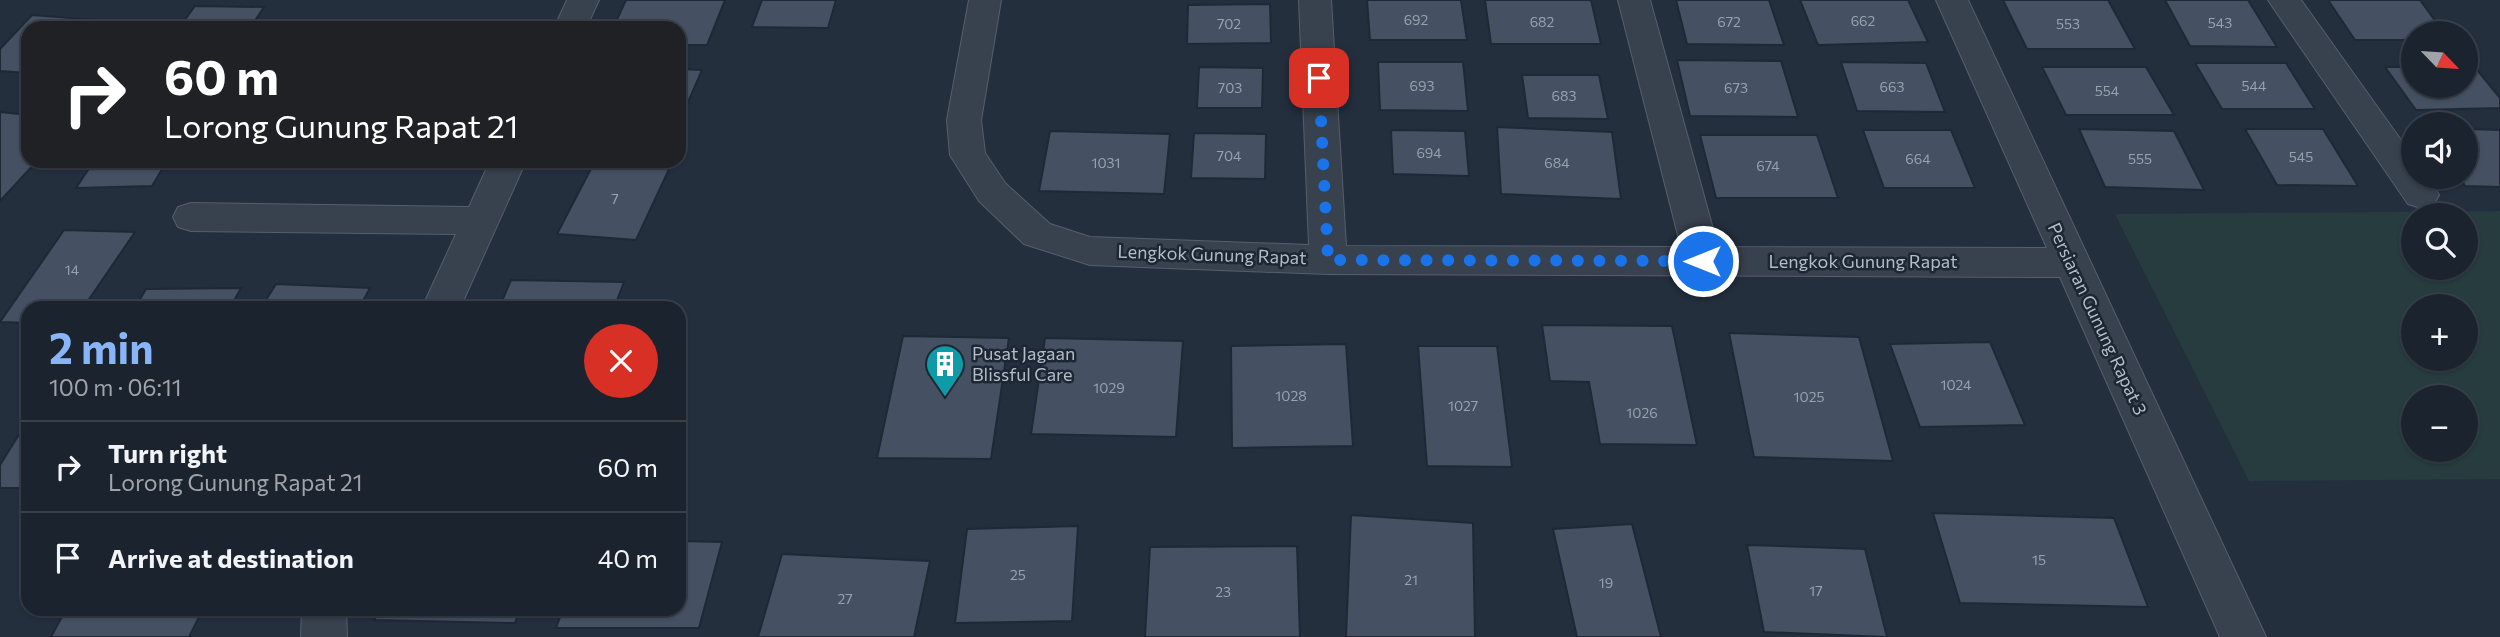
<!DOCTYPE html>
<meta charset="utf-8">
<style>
body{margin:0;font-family:Commissioner,sans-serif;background:#242b36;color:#f1f3f6;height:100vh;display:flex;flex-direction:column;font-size:26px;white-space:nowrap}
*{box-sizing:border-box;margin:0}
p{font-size:23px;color:#a0a4aa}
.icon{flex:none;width:38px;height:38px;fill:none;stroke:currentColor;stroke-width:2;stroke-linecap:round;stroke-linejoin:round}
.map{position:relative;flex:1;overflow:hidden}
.details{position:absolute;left:21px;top:301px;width:665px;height:315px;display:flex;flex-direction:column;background:#1b232e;border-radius:21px;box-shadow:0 2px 5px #0004,0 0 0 2px #39404a}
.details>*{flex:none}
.hud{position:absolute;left:21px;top:21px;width:665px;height:147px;border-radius:21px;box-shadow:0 2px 5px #0004,0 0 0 2px #39404a;background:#202124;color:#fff;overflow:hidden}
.needle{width:46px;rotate:115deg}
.controls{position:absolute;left:2401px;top:21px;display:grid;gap:14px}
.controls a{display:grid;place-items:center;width:77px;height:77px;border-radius:50%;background:#1b232e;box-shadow:0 2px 5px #0004,0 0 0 2px #39404a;font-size:35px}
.pin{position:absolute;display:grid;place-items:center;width:60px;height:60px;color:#fff;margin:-30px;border-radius:14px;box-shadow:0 4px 10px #0006}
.me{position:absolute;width:77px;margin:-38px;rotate:270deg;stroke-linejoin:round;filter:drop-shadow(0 0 5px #0008)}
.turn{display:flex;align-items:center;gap:24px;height:147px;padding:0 28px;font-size:32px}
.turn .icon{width:91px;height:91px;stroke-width:2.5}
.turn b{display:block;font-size:49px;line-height:60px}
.round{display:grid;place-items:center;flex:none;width:74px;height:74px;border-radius:37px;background:#242b36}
.summary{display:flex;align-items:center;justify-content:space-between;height:119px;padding:0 28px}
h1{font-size:42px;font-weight:700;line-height:52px;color:#8ab4f8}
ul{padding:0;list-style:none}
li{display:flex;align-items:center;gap:21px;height:91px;padding:0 28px;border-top:2px solid #39404a}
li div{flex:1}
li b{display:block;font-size:26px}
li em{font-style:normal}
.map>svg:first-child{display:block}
.green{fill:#263c3f;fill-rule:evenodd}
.building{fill:#455162;stroke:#1f2835;stroke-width:2}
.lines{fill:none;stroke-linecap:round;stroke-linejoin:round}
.street-casing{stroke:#565f6c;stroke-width:2}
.street{fill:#38414e;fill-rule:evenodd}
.route{stroke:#1a73e8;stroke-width:12;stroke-dasharray:0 21.6}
.labels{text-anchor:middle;stroke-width:5;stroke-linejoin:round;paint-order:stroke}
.number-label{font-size:14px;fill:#98a1af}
.street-label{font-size:18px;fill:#b4bcc9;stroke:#1d2633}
.poi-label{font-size:18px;fill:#b4bcc9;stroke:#1d2633;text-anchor:start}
</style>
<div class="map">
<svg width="2500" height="637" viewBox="0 0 2500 637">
<rect width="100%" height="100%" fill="#242f3e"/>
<path class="green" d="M2500,211V479L2249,481L2115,214ZM2413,215H2466V268H2413ZM2413,306H2466V359H2413ZM2413,397H2466V450H2413Z"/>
<path class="building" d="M626,0H725L707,45H679V28H613Z
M762,0H836L828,28L752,27Z
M1367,0H1461L1467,40H1370Z
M1485,0H1591L1601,44H1491Z
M1676,0H1769L1784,45L1687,44Z
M1800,0H1908L1928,42L1818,45Z
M2003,0H2108L2135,49H2027Z
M2165,0H2248L2277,47L2190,46Z
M2328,0H2420L2444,33H2413V40H2355Z
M1270,4L1271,43L1187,44L1188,5Z
M195,6L264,7L250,28H179Z
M32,15L110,21L103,28H28V73L0,71V49Z
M385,25L383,28H304L305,26Z
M404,26L492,27L403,28Z
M1677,60L1781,61L1798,117L1690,116Z
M1378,62H1463L1468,111L1380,110Z
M1841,62L1926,63L1945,112L1857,111Z
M2195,63H2286L2315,109H2222Z
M2466,66H2474L2500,98V108L2416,110L2385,67H2413V86H2466Z
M1199,67L1263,68L1262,108H1197Z
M2042,67H2146L2174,115H2066Z
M679,69L702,70L679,123Z
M1522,75H1599L1608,119L1528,118Z
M0,112L28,115V161H37L0,201Z
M1497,127L1612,132L1621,199L1501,194Z
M2079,129L2174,131L2204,190L2105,187Z
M2245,129H2323L2358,186L2277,185Z
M2466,129L2500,130V187L2465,186L2460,177H2466Z
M1391,130L1465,131L1469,176L1393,174Z
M1863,130H1951L1975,188H1884Z
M1050,131L1170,134L1164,194L1039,191Z
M1194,133L1266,134L1265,179L1191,178Z
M1700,135H1817L1838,198H1716Z
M94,161H167L152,186L76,188Z
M219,161H301L298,167L216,165Z
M335,161H434L432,166L333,164Z
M595,161L671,165L636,240L557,234Z
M64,230L135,232L83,308H28V323L0,322Z
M511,280L624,282L614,308H499Z
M276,284L370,288L359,308H261Z
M241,288L230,308H135L146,289Z
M1542,325L1672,326L1697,445L1600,444L1589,382L1550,381Z
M1729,333L1859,337L1893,461L1754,457Z
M903,336L1009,338L991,459L877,458Z
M1045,338L1183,341L1176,437L1031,434Z
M1990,342L2025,425L1920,427L1890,344Z
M1346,344L1353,446L1232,448L1231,346Z
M1418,346H1497L1512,467L1427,466Z
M28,420V488H0V465Z
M1933,513L2114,518L2148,607L1960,603Z
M1351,515L1473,523L1475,637H1346Z
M1632,524L1661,637H1577L1553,529Z
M1078,526L1072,621L955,623L967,529Z
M679,541L722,542L699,628H556L563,609H679Z
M1747,545L1865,549L1887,637L1764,632Z
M1297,546L1300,637H1145L1150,547Z
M782,554L930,561L914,637H758Z
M66,609H203L189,637H51Z
M379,609H520L515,623L374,620Z"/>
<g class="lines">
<defs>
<path id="street" d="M567,0H599L586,28H554Z
M969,0H1001L981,120L985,153L1005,183L1050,224L1090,237L1309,245L1299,0H1331L1346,246L1681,247L1618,0H1650L1718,247L2047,248L1936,0H1968L2266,637H2220L2060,277L1328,274L1090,265L1024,244L979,201L950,155L947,120Z
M2268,0H2301L2413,157V177H2427L2439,195L2434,204L2421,208L2408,204Z
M490,161H526L460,308H422L456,234L191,231L178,227L173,217L178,207L191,203L469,207Z
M302,609H346L347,637H301Z"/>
</defs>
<use href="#street" class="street-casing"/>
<use href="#street" class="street"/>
</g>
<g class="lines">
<path class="route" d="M1319,78L1328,260L1703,261"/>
</g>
<defs>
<symbol id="building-pin" viewBox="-11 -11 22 30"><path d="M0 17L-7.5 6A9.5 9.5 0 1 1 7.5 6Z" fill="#0f9aa8" stroke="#1d2633"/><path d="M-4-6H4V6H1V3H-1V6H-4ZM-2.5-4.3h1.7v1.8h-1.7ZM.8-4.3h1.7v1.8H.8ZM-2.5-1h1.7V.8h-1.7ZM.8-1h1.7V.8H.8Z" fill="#fff"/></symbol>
</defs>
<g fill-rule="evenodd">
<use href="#building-pin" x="923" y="342" width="44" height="60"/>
</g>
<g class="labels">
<g class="number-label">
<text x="1416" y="25">692</text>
<text x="1863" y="26">662</text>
<text x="1542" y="27">682</text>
<text x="1729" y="27">672</text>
<text x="2220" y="28">543</text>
<text x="1229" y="29">702</text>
<text x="2068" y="29">553</text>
<text x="1422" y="91">693</text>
<text x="2254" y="91">544</text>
<text x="1892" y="92">663</text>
<text x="1230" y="93">703</text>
<text x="1736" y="93">673</text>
<text x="2107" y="96">554</text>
<text x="1564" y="101">683</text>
<text x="1429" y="158">694</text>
<text x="1229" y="161">704</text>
<text x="2301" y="162">545</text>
<text x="1918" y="164">664</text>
<text x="2140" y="164">555</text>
<text x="1106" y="168">1031</text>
<text x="1557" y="168">684</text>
<text x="1768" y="171">674</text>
<text x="615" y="204">7</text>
<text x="72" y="275">14</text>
<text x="1956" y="390">1024</text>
<text x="1109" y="393">1029</text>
<text x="1291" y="401">1028</text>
<text x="1809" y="402">1025</text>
<text x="1463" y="411">1027</text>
<text x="1642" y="418">1026</text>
<text x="2039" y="565">15</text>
<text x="1018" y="580">25</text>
<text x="1411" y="585">21</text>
<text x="1606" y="588">19</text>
<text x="1816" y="596">17</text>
<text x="1223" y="597">23</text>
<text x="845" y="604">27</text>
</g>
<g class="street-label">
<text transform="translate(1212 255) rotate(2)" y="6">Lengkok Gunung Rapat</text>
<text x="1863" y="268">Lengkok Gunung Rapat</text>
<text transform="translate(2097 319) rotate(65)" y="6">Persiaran Gunung Rapat 3</text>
</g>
<g class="poi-label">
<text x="972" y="360">Pusat Jagaan<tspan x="972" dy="21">Blissful Care</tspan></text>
</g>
</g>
</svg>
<div class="controls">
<a><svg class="needle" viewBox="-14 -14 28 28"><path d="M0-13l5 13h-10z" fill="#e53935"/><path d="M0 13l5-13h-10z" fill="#a0a4aa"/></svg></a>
<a><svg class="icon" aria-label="sound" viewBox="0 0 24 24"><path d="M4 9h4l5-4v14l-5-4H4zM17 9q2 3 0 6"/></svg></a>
<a><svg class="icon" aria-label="search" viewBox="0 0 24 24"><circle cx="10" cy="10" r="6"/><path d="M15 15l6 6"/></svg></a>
<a>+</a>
<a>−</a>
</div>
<div class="pin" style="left:1319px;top:78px;background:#d93025"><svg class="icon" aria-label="arrive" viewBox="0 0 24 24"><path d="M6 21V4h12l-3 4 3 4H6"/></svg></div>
<svg class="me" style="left:1703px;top:261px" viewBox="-20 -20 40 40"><circle r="17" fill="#1a73e8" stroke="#fff" stroke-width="3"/><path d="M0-11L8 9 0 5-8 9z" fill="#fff"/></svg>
<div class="hud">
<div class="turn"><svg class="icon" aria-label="right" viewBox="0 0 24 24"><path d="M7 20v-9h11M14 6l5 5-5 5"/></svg><div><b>60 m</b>Lorong Gunung Rapat 21</div></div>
</div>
<section class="details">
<div class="summary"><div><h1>2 min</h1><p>100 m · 06:11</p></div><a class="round" style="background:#d93025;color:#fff"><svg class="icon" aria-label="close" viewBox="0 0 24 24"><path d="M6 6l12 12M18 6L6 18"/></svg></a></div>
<ul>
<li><svg class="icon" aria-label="right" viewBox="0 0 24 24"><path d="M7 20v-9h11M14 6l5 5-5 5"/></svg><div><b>Turn right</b><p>Lorong Gunung Rapat 21</p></div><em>60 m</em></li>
<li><svg class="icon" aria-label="arrive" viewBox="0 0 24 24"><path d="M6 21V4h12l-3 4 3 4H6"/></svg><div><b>Arrive at destination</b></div><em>40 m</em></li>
</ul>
</section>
</div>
